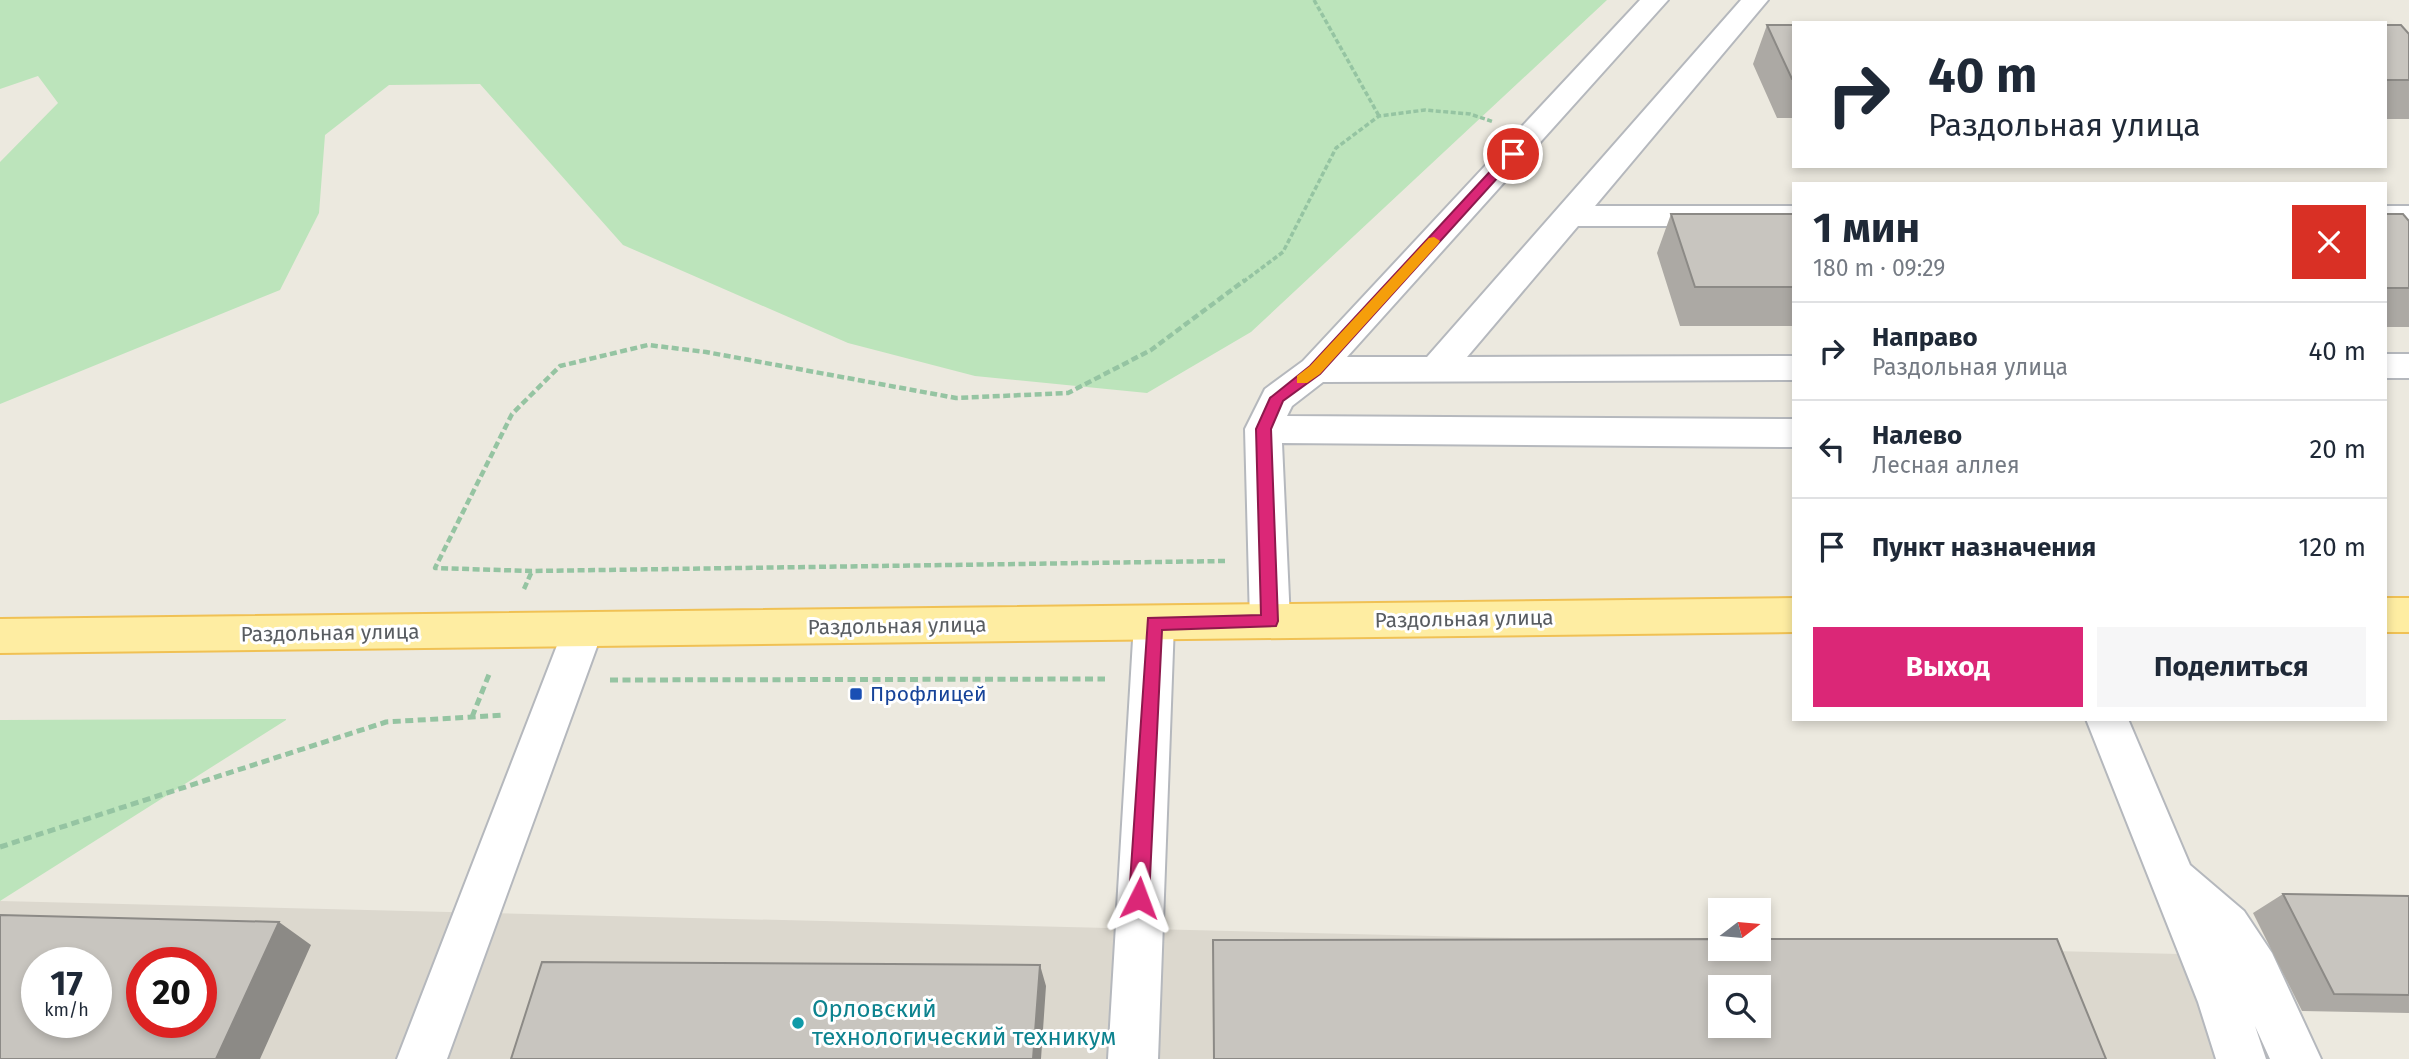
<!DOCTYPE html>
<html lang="ru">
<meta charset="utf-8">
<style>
body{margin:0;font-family:"Fira Sans",sans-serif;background:#f6f6f7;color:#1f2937;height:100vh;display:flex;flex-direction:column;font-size:26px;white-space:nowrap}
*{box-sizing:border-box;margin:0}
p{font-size:23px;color:#747a83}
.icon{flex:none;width:38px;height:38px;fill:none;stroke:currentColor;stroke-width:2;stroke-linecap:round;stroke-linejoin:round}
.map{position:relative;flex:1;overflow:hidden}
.details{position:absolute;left:1792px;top:182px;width:595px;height:539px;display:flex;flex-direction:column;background:#fff;border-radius:0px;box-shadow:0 4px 10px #0003}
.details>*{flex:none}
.banner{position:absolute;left:1792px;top:21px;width:595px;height:147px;border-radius:0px;box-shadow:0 4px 10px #0003;background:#fff;color:#1f2937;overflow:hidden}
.needle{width:46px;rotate:74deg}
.buttons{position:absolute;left:1708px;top:898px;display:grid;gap:14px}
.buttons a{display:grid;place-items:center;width:63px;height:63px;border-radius:0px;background:#fff;box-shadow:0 4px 10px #0003;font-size:35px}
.speed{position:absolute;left:21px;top:947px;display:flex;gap:14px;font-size:35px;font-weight:700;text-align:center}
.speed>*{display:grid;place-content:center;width:91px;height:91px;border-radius:50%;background:#fff;box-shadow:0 4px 10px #0003;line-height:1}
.speed small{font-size:18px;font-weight:400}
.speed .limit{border:10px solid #d22;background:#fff;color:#111}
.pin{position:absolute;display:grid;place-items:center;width:60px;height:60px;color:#fff;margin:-30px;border:4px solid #fff;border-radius:50%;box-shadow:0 2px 7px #0007}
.me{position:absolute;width:77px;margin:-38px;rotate:3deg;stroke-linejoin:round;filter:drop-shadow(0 0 5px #0008)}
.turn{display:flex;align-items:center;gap:24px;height:147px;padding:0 21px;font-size:32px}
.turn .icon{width:91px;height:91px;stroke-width:2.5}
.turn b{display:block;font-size:49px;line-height:60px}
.round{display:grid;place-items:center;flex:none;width:74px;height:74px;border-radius:0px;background:#f6f6f7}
.head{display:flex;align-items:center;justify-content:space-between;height:119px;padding:0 21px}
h1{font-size:42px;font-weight:700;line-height:52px}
.primary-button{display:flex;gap:14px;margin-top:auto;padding:14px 21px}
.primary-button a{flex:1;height:80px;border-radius:0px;background:#db2777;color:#fff;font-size:28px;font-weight:700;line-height:80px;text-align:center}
.primary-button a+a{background:#f6f6f7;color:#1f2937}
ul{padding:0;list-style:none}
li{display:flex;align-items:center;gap:21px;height:98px;padding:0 21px;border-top:2px solid #e0e1e3}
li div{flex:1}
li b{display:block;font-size:26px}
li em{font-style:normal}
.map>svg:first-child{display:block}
.education{fill:#dcd8ce;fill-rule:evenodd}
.green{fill:#bce4bb}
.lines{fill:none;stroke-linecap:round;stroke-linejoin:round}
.minor-casing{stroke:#b5b8bd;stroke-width:4}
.major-casing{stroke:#f0c154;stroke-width:4}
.path-far2{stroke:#95c4a2;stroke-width:3.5;stroke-dasharray:5 2.5;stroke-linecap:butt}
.path-far1{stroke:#95c4a2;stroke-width:4.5;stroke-dasharray:7 3.5;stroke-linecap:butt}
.path{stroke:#95c4a2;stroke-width:5;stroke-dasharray:8 4.5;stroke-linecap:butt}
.minor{fill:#fff;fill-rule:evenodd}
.major{fill:#feeda2;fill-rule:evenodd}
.wall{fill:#aca9a4}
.shaded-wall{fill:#8c8a86}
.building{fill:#c8c5bf;stroke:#8c8a86;stroke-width:2;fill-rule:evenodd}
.route{fill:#db2777;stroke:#8e194d;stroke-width:2}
.slow{fill:#f59e0b}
.transit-dot{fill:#1a4fb4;stroke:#fff;stroke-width:2.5}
.culture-dot{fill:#0f9aa8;stroke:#fff;stroke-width:2.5}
.labels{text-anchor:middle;stroke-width:6;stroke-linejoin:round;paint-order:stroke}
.street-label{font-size:21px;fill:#585c61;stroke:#fff}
.transit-label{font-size:21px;fill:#164399;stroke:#fff;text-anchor:start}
.near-culture-label{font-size:24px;fill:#0d838f;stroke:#fff;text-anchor:start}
</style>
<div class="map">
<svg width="2409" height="1059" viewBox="0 0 2409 1059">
<rect width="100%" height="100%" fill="#ece9df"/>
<path class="education" d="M0,901L1720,943V948H1759V944L2179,954L2224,1059H0ZM37,962H96V1022H37ZM142,962H201V1022H142ZM1720,987H1759V1026H1720Z"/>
<path class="green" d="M0,0H1607L1251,332L1147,393L975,376L848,343L623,245L480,84L389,85L325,135L319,213L280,290L0,404V162L58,103L38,76L0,89Z
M0,720L286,719V720L0,901Z"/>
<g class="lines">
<defs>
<path id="minor" d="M1640,0H1668L1347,357H1427L1741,0H1768L1595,206H1794V226H1578L1467,357L1794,356V380L1323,382L1292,406L1287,416L1794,419V447L1282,443L1290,621L1284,633L1270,638L1256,633L1250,621L1245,429L1265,389L1303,361Z
M2385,206H2409V226H2385Z
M2385,354H2409V378H2385Z
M1154,606L1168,611L1174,623L1158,1059H1108L1134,623L1140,611Z
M583,613L597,618L603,630L447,1059H397L563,630L569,618Z
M2086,719H2128L2190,865L2244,911L2272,953L2321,1059H2270L2255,1026L2266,1059H2216L2198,1002Z"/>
<path id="major" d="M1794,598V632L0,653V619Z
M2385,598H2409V632H2385Z"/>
</defs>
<use href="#minor" class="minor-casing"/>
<use href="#major" class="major-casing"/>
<path class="path-far2" d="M1314,0L1379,116
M1243,282L1283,252L1336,148L1379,116L1425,110L1470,114L1494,122"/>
<path class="path-far1" d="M1225,561L532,571L435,568L512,414L560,366L648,345L706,352L956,398L1068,393L1151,350L1245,280
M524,589L532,571"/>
<path class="path" d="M610,680L1105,679
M472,717L490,672
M0,847L386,722L504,715"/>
<use href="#minor" class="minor"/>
<use href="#major" class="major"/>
</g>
<path class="wall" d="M1767,25H1794V118H1777L1753,64Z
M2385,25L2409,34V119H2385Z
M1671,214H1794V326H1680L1657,253Z
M2385,214L2409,221V327H2385Z
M2283,894L2409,896V1013L2302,1011L2253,913Z"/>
<path class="shaded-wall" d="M279,922L311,945L260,1059H216Z
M1040,965L1046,986L1041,1059H1033Z"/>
<path class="building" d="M1767,25H1794V79H1792Z
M2385,25H2401L2409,34V80H2385Z
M1671,214H1794V287H1695Z
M2385,214H2403L2409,221V288H2385Z
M2283,894L2409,896V995L2334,994Z
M0,915L279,922L216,1059H0ZM37,962H96V1022H37ZM142,962H201V1022H142Z
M1720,939V948H1759V939H2057L2106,1059H1214L1213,940ZM1720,987H1759V1026H1720Z
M542,962L1040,965L1033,1059H511Z"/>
<path class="route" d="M1509,151L1519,154L1320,374L1283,401L1271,429L1278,621L1276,626L1162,630L1149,898L1146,905L1139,908L1132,905L1129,898L1148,618L1261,615L1256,429L1270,398L1310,366Z"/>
<path class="slow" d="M1434,237L1440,241L1438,244L1320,374L1307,383H1297V376L1310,366L1429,238Z"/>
<rect class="transit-dot" x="849" y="687" width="14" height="14" rx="3.5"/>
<circle class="culture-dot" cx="798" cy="1023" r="7"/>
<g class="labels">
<g class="street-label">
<text transform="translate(1464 619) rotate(-1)" y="7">Раздольная улица</text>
<text transform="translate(897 626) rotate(-1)" y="7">Раздольная улица</text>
<text transform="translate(330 633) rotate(-1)" y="7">Раздольная улица</text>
</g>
<g class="transit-label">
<text x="870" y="701">Профлицей</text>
</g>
<g class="near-culture-label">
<text x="812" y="1017">Орловский<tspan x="812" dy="28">технологический техникум</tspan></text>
</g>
</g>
</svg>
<div class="buttons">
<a><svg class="needle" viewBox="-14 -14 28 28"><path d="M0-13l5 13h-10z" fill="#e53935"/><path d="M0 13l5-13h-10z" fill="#747a83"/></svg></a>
<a><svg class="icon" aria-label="search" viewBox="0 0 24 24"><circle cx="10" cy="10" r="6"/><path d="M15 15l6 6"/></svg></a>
</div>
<div class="speed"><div>17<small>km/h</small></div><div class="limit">20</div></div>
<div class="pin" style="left:1513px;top:154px;background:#d93025"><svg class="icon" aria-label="arrive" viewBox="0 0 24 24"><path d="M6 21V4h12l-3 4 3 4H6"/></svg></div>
<svg class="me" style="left:1139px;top:898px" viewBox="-20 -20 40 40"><path d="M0-17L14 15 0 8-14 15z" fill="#db2777" stroke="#fff" stroke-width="4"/></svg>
<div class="banner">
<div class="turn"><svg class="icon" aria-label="right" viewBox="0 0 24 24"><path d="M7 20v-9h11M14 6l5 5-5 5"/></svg><div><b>40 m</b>Раздольная улица</div></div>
</div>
<section class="details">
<div class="head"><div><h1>1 мин</h1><p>180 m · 09:29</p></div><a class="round" style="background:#d93025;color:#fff"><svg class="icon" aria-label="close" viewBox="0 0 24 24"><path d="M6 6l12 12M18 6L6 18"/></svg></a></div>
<ul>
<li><svg class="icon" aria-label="right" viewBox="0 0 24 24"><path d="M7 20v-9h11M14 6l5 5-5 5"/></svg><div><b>Направо</b><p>Раздольная улица</p></div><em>40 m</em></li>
<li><svg class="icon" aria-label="left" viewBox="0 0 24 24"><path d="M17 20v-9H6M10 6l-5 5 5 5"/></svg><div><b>Налево</b><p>Лесная аллея</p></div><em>20 m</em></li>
<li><svg class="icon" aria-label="arrive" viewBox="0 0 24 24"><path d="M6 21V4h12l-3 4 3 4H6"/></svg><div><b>Пункт назначения</b></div><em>120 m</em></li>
</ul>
<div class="primary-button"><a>Выход</a><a>Поделиться</a></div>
</section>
</div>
